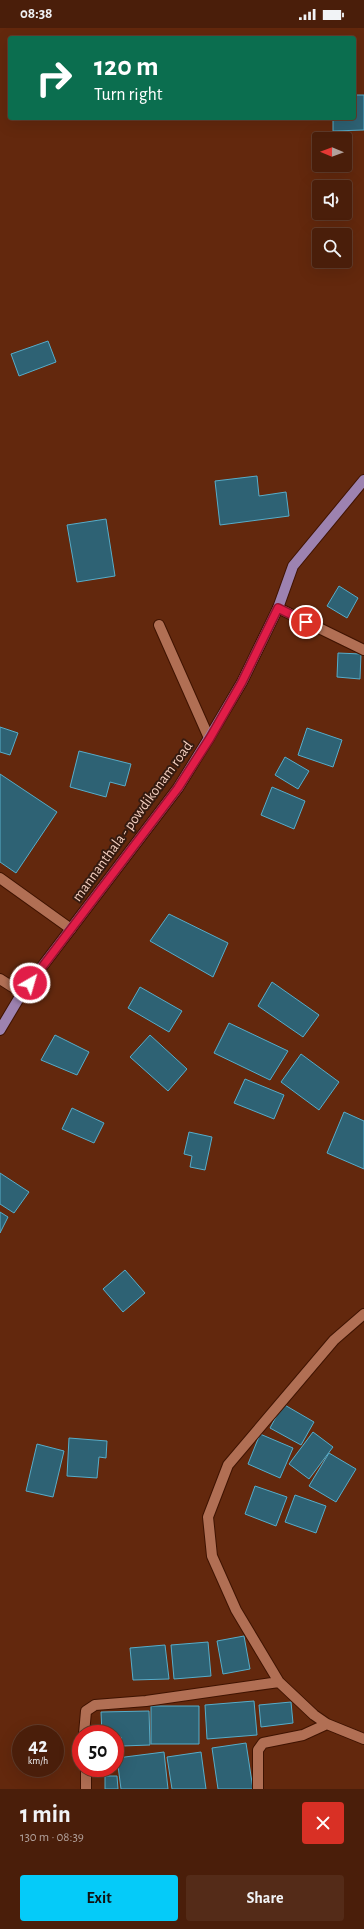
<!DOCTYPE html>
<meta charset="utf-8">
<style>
body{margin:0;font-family:"Alegreya Sans",sans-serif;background:#542b18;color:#f1f3f6;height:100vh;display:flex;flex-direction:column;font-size:15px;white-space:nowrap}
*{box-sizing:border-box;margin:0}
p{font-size:13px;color:#b2a29c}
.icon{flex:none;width:22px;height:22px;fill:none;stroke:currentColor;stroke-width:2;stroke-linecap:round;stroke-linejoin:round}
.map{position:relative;height:1761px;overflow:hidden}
.panel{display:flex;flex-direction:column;background:#4a1e0a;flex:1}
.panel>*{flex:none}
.top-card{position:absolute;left:8px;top:8px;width:348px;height:84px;border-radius:4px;box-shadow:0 4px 16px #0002,0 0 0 1px #613c2b;background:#0b6e4f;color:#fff;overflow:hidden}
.needle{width:26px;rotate:271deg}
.controls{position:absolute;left:312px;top:104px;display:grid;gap:8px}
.controls a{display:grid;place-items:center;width:40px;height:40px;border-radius:4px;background:#4a1e0a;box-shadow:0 4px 16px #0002,0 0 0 1px #613c2b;font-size:20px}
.speed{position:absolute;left:12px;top:1697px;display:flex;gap:8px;font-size:20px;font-weight:700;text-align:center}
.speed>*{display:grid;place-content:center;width:52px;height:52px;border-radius:50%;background:#4a1e0a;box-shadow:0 4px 16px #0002,0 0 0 1px #613c2b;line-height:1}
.speed small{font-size:10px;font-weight:400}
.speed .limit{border:6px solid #d22;background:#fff;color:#111}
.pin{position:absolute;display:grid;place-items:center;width:34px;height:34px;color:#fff;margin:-17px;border:2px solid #fff;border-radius:50%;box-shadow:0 1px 4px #0007}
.me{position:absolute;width:44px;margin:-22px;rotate:38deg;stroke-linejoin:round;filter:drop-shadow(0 0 3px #0008)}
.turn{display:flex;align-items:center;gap:14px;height:84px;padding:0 20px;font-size:18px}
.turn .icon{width:52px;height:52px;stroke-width:2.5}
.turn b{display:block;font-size:28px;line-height:34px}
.round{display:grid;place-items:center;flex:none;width:42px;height:42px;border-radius:4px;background:#542b18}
.summary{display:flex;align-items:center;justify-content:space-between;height:68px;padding:0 20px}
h1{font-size:24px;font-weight:600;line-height:30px}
.button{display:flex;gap:8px;margin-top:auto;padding:8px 20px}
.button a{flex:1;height:46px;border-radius:4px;background:#05cbf9;color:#111;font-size:16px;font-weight:600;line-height:46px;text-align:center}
.button a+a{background:#542b18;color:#f1f3f6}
.status{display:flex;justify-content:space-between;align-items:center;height:28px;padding:0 20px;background:#4a1e0a;direction:ltr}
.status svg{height:11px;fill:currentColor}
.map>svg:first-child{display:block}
.building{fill:#2e6274;stroke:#56adca}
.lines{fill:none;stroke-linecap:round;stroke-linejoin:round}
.minor-casing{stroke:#3f1301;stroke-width:12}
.major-casing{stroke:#3f1301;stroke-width:12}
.minor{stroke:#b16f54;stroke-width:10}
.major{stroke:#9d82b0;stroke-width:10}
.route-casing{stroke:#92132f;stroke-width:10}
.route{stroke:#e11d48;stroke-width:7}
.labels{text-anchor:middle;stroke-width:4;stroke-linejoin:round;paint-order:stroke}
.street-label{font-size:15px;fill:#f3cebf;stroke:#361b10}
</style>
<div class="status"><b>08:38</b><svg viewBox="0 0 49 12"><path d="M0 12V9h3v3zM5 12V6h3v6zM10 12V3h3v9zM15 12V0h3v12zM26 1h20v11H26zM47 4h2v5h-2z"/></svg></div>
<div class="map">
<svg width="364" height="1761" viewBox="0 0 364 1761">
<rect width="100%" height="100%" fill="#63280d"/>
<path class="building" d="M354,67H364V102L333,103V90H354Z
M48,313L56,334L19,348L11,326Z
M257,448L259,468L286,464L289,488L220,497L215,453Z
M106,491L115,548L77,554L67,497Z
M339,558L358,570L347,590L327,578Z
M338,625L361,626L360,651L337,649Z
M0,699L18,705L10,727L0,724Z
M307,700L342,712L333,739L298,727Z
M79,723L131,736L125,758L110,754L106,769L70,759Z
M285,729L309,743L298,761L275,747Z
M0,746L57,784L16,845L0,834Z
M272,759L305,773L294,801L261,787Z
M169,886L228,915L213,949L150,913Z
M272,954L319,987L303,1009L258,978Z
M140,959L182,983L169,1004L128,980Z
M229,995L288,1023L270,1052L214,1025Z
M55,1007L89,1024L77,1047L41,1032Z
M150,1007L187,1041L168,1063L130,1029Z
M301,1026L339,1054L319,1082L281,1054Z
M245,1051L284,1067L274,1091L234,1075Z
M72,1080L104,1095L94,1115L62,1101Z
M344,1084L364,1093V1141L327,1125Z
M189,1104L212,1109L205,1142L190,1139L192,1128L184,1126Z
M0,1145L29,1164L14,1185L0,1176Z
M0,1184L8,1189L0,1205Z
M125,1242L145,1265L123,1284L103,1261Z
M283,1376L314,1394L301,1417L270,1400Z
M313,1404L333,1419L309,1451L289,1436Z
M260,1406L293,1420L280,1450L248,1436Z
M69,1410L107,1413L106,1430L99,1429L97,1450L67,1448Z
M37,1416L64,1423L53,1469L26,1463Z
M329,1425L356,1441L336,1474L309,1458Z
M255,1458L287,1469L276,1498L245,1486Z
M295,1467L326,1478L316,1505L285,1494Z
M244,1608L250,1641L223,1646L217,1613Z
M208,1614L211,1648L174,1651L171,1617Z
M165,1617L169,1651L133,1652L130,1620Z
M254,1673L257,1707L207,1711L205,1677Z
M291,1674L293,1695L261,1699L259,1677Z
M151,1678H199V1716H151Z
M149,1683L150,1717L122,1718L121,1709L115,1710V1706H102L101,1684Z
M246,1715L253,1761H218L212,1720Z
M164,1724L168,1761H121L117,1730Z
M201,1724L206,1761H172L167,1729Z
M105,1748H117L118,1761H105Z"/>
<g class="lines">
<defs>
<path id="minor" d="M278,580L364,622
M159,597L209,710
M0,850L71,901
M0,951L22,965
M364,1286L334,1312L228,1437L208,1489L212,1528L236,1582L279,1654L314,1687L327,1696L364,1711
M84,1706L86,1683L95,1677L146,1673L279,1654
M86,1740V1761
M258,1761V1722L263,1715L303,1707L327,1696"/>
<path id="major" d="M0,1002L22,965L178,760L209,710L242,654L278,580L293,538L364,452"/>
</defs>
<use href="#minor" class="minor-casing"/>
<use href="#major" class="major-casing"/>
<use href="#minor" class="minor"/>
<use href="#major" class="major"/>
</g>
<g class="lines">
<defs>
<path id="route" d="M30,955L178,760L210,710L242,654L278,580L306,594"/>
</defs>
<use href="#route" class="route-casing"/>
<use href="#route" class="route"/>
</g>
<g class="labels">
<g class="street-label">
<text transform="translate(132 793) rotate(-54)" y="5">mannanthala - powdikonam road</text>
</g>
</g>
</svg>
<div class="controls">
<a><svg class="needle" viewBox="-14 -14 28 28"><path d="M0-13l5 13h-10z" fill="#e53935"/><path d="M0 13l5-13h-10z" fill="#b2a29c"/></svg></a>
<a><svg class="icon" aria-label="sound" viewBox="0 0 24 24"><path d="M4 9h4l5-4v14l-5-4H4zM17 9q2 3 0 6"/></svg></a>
<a><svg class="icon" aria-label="search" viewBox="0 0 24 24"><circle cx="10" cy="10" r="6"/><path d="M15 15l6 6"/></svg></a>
</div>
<div class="speed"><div>42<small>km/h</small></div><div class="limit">50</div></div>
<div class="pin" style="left:306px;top:594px;background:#d93025"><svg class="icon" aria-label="arrive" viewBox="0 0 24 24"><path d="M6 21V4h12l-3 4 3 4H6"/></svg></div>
<svg class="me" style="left:30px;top:955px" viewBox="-20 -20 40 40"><circle r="17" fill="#e11d48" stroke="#fff" stroke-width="3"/><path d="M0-11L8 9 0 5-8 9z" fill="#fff"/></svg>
<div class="top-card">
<div class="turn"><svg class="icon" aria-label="right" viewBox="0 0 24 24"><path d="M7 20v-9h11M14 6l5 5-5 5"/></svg><div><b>120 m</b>Turn right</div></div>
</div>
</div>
<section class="panel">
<div class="summary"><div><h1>1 min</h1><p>130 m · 08:39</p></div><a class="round" style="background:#d93025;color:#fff"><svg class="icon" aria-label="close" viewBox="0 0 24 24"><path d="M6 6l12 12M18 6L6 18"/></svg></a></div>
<div class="button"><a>Exit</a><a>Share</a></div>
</section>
